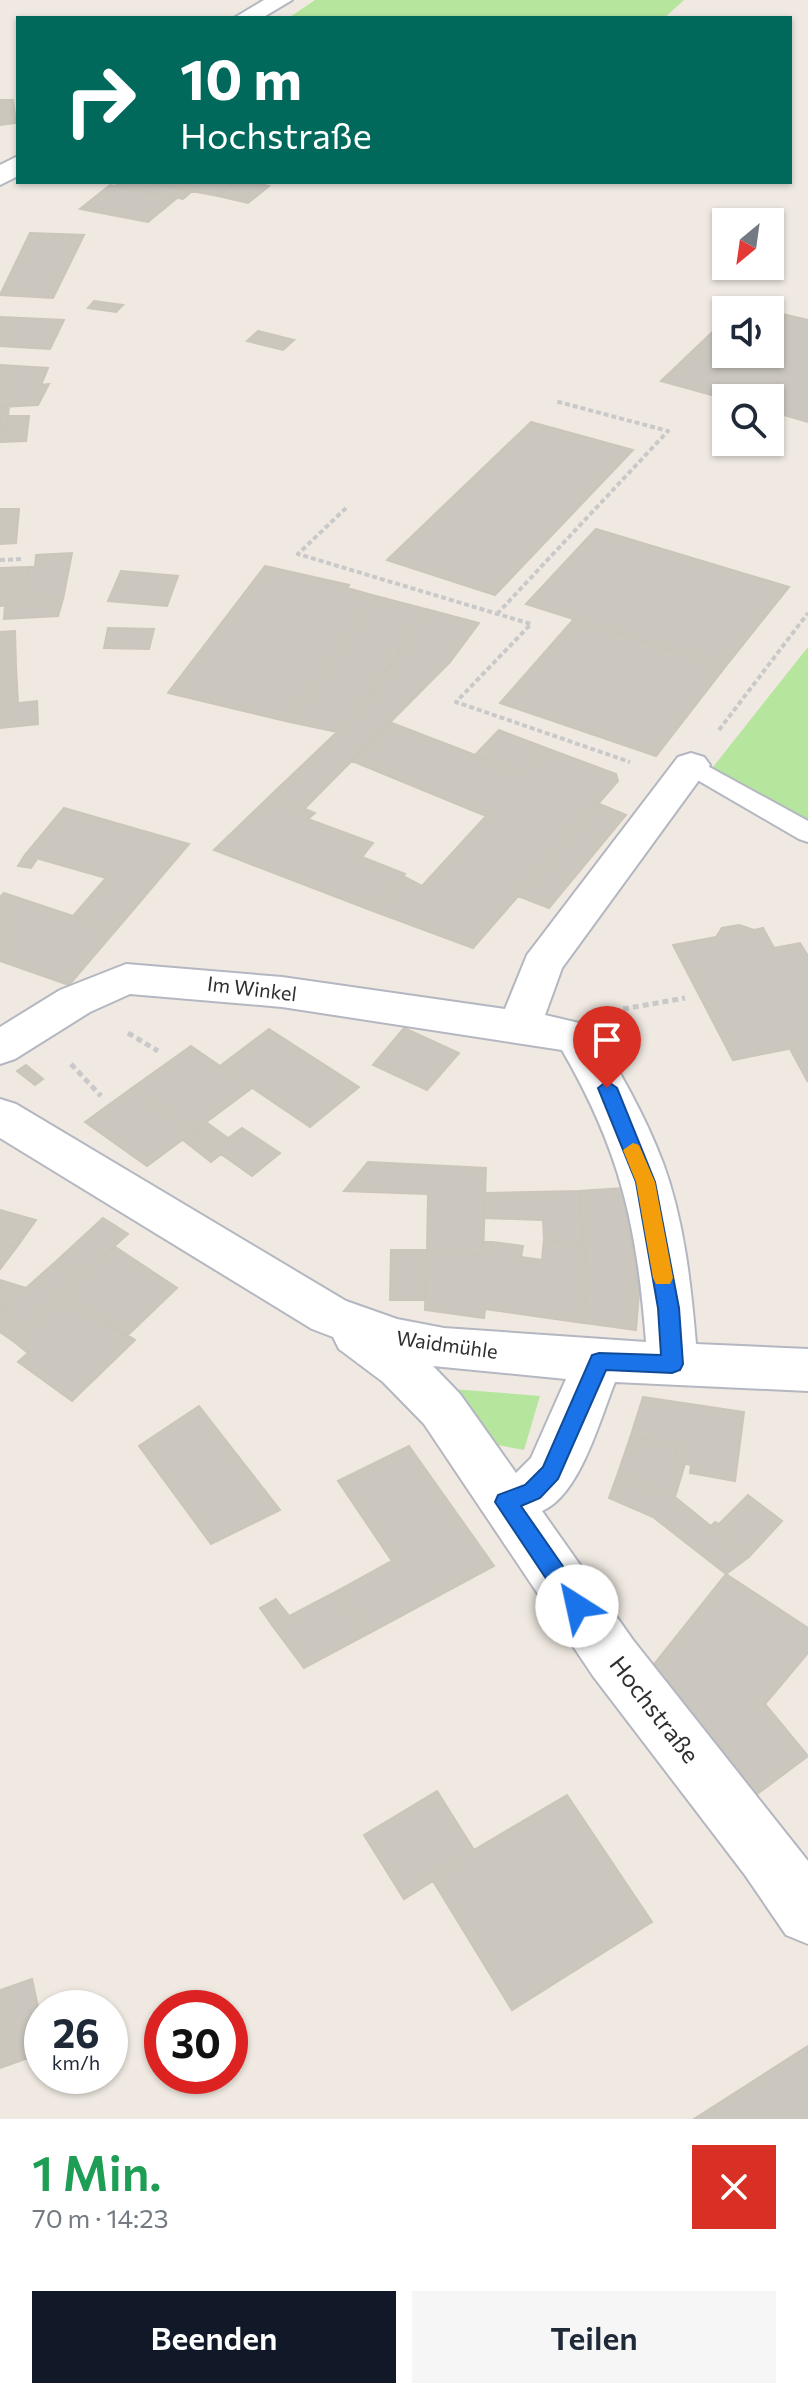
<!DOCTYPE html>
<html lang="de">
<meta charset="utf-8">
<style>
body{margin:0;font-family:Commissioner,sans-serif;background:#f6f6f7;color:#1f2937;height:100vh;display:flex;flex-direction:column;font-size:30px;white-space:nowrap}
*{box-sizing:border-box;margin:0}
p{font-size:26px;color:#747a83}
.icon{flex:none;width:44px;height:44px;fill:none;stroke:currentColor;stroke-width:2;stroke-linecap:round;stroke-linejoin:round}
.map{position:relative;height:2119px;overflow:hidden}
.drawer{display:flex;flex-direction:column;background:#fff;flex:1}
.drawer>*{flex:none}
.guide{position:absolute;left:16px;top:16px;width:776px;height:168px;border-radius:0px;box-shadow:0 2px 6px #0004;background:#00695c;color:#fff;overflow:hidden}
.needle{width:52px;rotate:209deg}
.tools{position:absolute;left:712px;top:208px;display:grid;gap:16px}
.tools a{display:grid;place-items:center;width:72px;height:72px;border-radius:0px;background:#fff;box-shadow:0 2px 6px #0004;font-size:40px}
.speed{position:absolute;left:24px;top:1990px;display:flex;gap:16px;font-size:40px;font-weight:700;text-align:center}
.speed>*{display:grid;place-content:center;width:104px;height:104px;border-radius:50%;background:#fff;box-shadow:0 2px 6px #0004;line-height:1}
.speed small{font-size:20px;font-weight:400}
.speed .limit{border:12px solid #d22;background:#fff;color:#111}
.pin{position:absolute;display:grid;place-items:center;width:68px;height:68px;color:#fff;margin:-82px -34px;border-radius:50% 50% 50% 0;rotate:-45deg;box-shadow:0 0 8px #0007}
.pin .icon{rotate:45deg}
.me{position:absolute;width:88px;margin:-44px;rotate:325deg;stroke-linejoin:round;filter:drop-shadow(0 0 6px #0008)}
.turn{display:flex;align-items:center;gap:28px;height:168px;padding:0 32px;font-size:36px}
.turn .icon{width:104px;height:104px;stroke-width:2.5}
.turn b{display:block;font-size:56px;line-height:68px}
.round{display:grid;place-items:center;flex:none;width:84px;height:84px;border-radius:0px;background:#f6f6f7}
.summary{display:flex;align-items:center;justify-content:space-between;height:136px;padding:0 32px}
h1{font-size:48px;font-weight:600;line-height:60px;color:#1e9e55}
.button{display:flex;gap:16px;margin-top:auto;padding:16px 32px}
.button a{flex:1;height:92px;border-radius:0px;background:#111827;color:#fff;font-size:32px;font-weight:600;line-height:92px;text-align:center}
.button a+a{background:#f6f6f7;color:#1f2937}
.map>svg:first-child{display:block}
.green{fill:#b6e59e}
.building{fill:#cbc7bf;stroke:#cbc5ba;stroke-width:2}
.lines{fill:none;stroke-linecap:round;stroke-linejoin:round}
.lane-casing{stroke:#b4b7c1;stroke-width:4}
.street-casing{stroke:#b4b7c1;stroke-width:4}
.path-far1{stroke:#c9c9c9;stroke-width:4;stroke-dasharray:5 3;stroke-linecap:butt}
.path{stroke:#c9c9c9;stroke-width:5;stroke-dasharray:6 4;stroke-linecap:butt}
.lane{fill:#fff;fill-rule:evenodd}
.street{fill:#fff;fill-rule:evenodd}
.route{fill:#1a73e8;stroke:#114b97;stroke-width:2}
.slow{fill:#f59e0b}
.labels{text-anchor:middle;stroke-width:7;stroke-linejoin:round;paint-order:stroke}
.street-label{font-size:20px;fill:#2e2e2e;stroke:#fff}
.near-street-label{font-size:24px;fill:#2e2e2e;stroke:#fff}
</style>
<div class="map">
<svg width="808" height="2119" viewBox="0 0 808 2119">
<rect width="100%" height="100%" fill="#efe9e1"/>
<path class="green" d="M315,0H684L664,18L290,17Z
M808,647V824L713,767Z
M452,1389L540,1396L524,1450L498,1445Z"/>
<path class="building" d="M0,100H13L16,123L0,125Z
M119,182H147L192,191L183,199L115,186Z
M156,182H195L185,190L154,184Z
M195,182H235L218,196L185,190Z
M235,182H252L269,186L248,203L218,196Z
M110,185L115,186L177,198L148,222L80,209Z
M30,233L84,235L53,298L0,295Z
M94,301L123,305L116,312L88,308Z
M770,311L808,320V422L770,411V398L726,399L661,381L726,319V354H770Z
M0,317L64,320L50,349L0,346Z
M258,331L294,340L283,350L247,341Z
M0,365L48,368L41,385L49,384L38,405L0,407Z
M0,407H9L6,431H0Z
M8,416H29L26,441L0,442V431H6Z
M531,422L633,450L495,595L387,560Z
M0,509H19L16,543L0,544Z
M596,529L789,587L725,667L526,604Z
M72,553L63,599L25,600L28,567H35L36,555Z
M265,566L349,585L347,588L376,596L290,722L168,693Z
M28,567L25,604L0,606V568Z
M121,571L178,576L167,606L108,601Z
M376,596L426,609L378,685L359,711L337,732L290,722Z
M63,599L58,616L4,619L5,605L25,604V600Z
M426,609L479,623L450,662L304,809L271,795L359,711Z
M574,619L725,667L656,756L500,703Z
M108,628L154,629L149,649L104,648Z
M15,631L16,667L0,668V632Z
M16,667L18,703L0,705V668Z
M37,701L38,724L0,728V705Z
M392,723L522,773L546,748L616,774L618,781L473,948L373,911L403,876L422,886L486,816L352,761Z
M499,730L546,748L522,773L474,756Z
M271,795L315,813L308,819L373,843L362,857L405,874L373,911L214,850Z
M597,803L626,815L549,908L518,896Z
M64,808L189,844L116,930L73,916L106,878L25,855Z
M25,855L38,858L31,868L18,866Z
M4,893L73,916L116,930L69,985L0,961V897Z
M739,925L754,930L763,928L774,948L800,943L808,956V1045L733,1060L673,945L716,937L722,928Z
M404,1028L459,1053L427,1090L373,1065Z
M269,1029L359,1087L310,1127L220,1066Z
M808,1045V1082L790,1049Z
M191,1046L252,1088L193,1132L132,1088Z
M26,1065L43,1079L35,1085L17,1071Z
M132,1088L193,1132L147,1166L85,1122Z
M206,1122L228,1138L215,1148L193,1132Z
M242,1128L280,1153L252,1176L221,1154L211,1162L183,1140L193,1132L215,1148Z
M368,1162L486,1168L483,1255L427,1252L428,1194L344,1191Z
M624,1188L637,1281H640L636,1330L584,1323L587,1275L579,1191Z
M579,1191L583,1247L544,1239L543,1220L484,1218L485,1193Z
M0,1210L36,1220L16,1248L0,1244Z
M103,1218L128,1234L77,1280L53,1264Z
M544,1239L583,1247L587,1275L584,1323L485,1309L484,1318L425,1310L427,1252L483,1255V1241L523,1246L521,1257L542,1260Z
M0,1244L16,1248L0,1269Z
M114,1246L177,1288L126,1337L63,1293Z
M391,1250H427L425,1300H390Z
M53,1264L77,1280L13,1341L0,1332V1311Z
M0,1280L26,1288L0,1311Z
M63,1295L135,1340L72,1401L18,1362L28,1353L13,1341Z
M643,1397L744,1412L735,1481L690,1473L691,1465L674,1461L676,1448L631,1435Z
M199,1406L280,1510L211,1544L139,1446Z
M631,1435L676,1448L674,1461L685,1464L675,1497L618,1473Z
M409,1446L494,1566L366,1635L337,1591L392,1561L338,1481Z
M618,1473L675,1497L749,1557L726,1574L653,1517L609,1498Z
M748,1495L782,1521L749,1557L711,1526L715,1522L719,1524Z
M726,1574L808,1628V1653L765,1704L808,1756L756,1795L651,1668Z
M337,1591L366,1635L304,1668L272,1625Z
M276,1599L289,1616L272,1625L260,1608Z
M437,1791L474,1850L430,1876L433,1881L404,1899L364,1835Z
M567,1795L652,1922L512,2010L430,1876Z
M32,1979L42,2025V2053L0,2068V1990Z
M808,2046V2119H694Z"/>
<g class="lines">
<defs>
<path id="lane" d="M691,757L808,821V842L799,839L682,771L678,765L682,759Z"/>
<path id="street" d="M264,0H292L262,18H234Z
M18,156V176L0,185V165Z
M691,753L704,757L710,765L562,968L545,1015L592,1026C619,1070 645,1115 663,1163C684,1220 691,1284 696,1344L808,1349V1391L615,1382C600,1419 580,1495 542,1511L633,1640L808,1861V1944L786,1935L745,1875L593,1676L424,1424L383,1382L339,1349L333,1337L312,1329L0,1138V1099L16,1104L346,1301L397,1319L444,1328L646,1342C637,1226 621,1152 562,1050L282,1007L130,994L90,1012L15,1059L0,1064V1027L60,990L126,964L282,977L505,1009L527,955L678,757ZM433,1366L566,1379L531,1458L516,1473L460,1394Z"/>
</defs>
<use href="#lane" class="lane-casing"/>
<use href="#street" class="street-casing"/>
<path class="path-far1" d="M346,508L298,554L531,624L456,702L630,762
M0,560L22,559
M497,614L668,431L555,401
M719,730L808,613"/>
<path class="path" d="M623,1009L685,998
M128,1033L158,1051
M71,1064L101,1096"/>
<use href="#lane" class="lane"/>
<use href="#street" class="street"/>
</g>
<path class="route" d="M607,1081L617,1088L655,1182L679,1308L683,1364L680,1370L672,1373L606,1370L558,1479L540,1498L521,1506L585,1598L589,1606L585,1613L577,1616L569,1613L495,1502L498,1495L525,1485L543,1467L592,1355L599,1353L661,1355L658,1308L636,1182L598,1088Z"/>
<path class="slow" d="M633,1143L639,1145L655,1182L673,1278L670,1284H656L653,1278L636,1182L623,1150Z"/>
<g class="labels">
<g class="street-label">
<text transform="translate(252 989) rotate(7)" y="7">Im Winkel</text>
<text transform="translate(447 1345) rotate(8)" y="7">Waidmühle</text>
</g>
<g class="near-street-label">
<text transform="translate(654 1710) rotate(52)" y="8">Hochstraße</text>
</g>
</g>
</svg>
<div class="tools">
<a><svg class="needle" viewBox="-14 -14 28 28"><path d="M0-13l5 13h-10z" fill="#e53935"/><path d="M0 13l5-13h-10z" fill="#747a83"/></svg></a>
<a><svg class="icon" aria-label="sound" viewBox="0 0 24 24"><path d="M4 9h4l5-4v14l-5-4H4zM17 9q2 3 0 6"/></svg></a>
<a><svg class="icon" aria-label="search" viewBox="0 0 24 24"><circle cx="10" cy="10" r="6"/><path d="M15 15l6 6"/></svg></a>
</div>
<div class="speed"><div>26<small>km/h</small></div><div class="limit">30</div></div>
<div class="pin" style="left:607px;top:1088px;background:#d93025"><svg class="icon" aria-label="arrive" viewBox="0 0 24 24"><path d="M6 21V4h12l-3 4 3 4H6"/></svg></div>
<svg class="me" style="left:577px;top:1606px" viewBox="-20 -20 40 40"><circle r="19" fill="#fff"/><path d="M0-13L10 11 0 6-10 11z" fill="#1a73e8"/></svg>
<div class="guide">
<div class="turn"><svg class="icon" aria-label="right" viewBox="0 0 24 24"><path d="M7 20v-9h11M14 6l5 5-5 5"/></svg><div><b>10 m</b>Hochstraße</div></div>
</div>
</div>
<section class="drawer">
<div class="summary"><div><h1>1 Min.</h1><p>70 m · 14:23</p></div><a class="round" style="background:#d93025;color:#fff"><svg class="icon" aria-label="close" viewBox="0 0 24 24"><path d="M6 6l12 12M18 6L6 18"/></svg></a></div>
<div class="button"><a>Beenden</a><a>Teilen</a></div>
</section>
